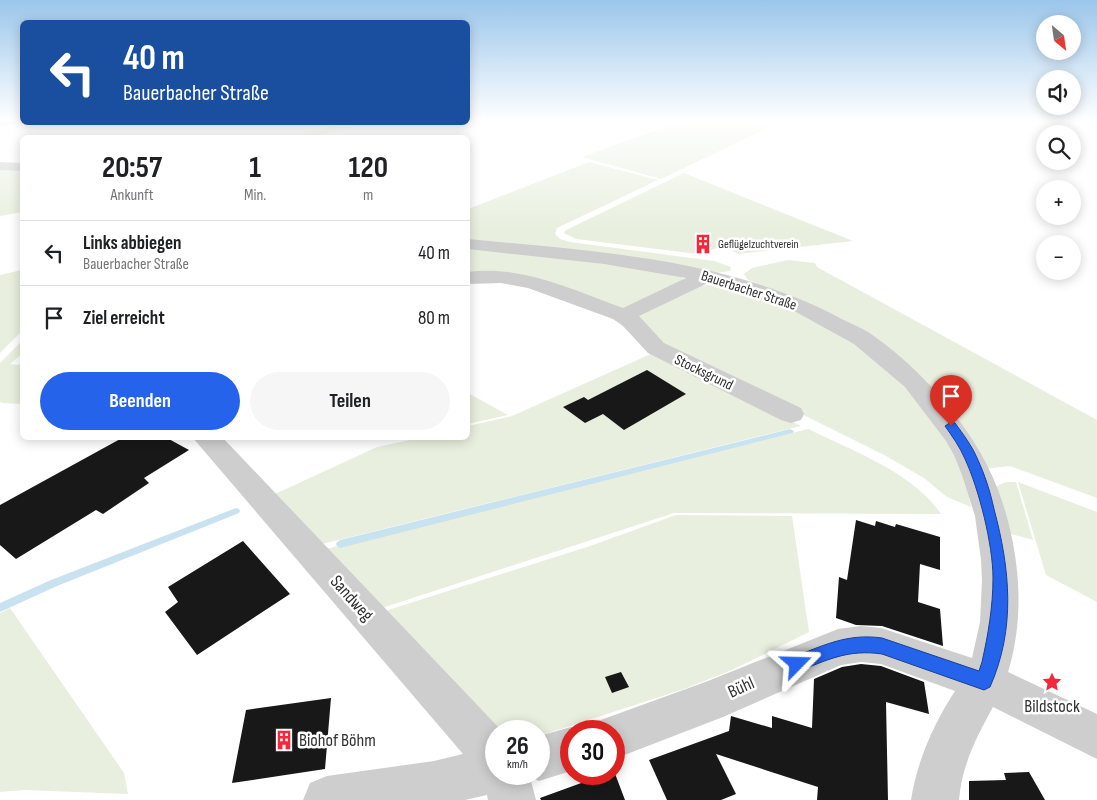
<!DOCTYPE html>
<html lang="de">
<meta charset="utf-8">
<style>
body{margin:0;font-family:"Sofia Sans Condensed",sans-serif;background:#f6f6f6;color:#202124;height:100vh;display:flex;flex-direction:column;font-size:19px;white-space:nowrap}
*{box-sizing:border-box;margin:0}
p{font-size:16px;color:#757577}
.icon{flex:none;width:28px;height:28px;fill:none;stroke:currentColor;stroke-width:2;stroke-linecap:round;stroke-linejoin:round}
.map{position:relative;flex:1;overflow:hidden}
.sheet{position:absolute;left:20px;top:135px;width:450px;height:305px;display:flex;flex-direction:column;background:#fff;border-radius:8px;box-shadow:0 2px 12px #0003}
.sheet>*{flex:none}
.top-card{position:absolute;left:20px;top:20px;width:450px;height:105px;border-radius:8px;box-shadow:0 2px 12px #0003;background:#1a4fa0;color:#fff;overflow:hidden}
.needle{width:32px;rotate:151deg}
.buttons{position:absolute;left:1036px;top:15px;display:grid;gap:10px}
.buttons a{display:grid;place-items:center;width:45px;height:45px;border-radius:50%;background:#fff;box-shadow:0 2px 12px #0003;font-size:25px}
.speed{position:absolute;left:485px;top:720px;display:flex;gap:10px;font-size:25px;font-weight:700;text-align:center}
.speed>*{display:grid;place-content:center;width:65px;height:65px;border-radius:50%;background:#fff;box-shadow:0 2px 12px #0003;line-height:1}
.speed small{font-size:12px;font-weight:400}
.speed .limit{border:8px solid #d22;background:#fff;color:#111}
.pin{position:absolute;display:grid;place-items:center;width:42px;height:42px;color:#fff;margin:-51px -21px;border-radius:50% 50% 50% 0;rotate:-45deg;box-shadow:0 0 5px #0007}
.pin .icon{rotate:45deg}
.me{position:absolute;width:55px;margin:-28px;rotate:68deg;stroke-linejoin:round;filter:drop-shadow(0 0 4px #0008)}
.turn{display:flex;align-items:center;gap:18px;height:105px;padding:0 20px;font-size:22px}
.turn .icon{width:65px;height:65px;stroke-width:2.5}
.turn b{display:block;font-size:35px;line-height:42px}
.eta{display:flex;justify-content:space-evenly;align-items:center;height:85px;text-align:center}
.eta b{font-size:30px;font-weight:700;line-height:35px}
.cta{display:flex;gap:10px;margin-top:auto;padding:10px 20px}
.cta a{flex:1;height:58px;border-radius:30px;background:#2563eb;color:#fff;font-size:20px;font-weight:700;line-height:58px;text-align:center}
.cta a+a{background:#f6f6f6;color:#202124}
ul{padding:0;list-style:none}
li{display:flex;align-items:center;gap:15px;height:65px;padding:0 20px;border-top:1px solid #e0e0e0}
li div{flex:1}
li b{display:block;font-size:19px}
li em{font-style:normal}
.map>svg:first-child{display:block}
.green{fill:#e8efde}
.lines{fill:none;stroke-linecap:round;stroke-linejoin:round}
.stream{fill:#c9e2f0;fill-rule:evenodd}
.building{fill:#181818}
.minor{fill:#cecece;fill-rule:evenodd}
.major{fill:#a9a9a9;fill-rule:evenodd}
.route{fill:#2563eb;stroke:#184099}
.labels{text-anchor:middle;stroke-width:5;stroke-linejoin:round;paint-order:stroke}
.far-poi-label{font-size:12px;fill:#313131;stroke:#fff;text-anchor:start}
.street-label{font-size:15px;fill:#313131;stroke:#fff}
.near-street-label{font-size:18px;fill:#313131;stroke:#fff}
.near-poi-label{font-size:18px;fill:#313131;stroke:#fff}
</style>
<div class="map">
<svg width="1097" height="800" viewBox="0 0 1097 800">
<rect width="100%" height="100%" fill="#fff"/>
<path class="green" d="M684,120H784L661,179L582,157Z
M345,122L363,123L313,137H294Z
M589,162L658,180L557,228L555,234L560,239L570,242L714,261L731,267L730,271L717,273L468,241V209Z
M0,168L22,169V212L0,216Z
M684,173L853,241L738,254L724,246L698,254L576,239L564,233L566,230Z
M468,248L564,258L679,275L684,279L685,282L627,310L484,273L468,275Z
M788,260L815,263L817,267L1097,420V498L1010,466L984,469L841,319L784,293L748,280L744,274L752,268Z
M22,270V331L0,353V275Z
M718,283L772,299L851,338L931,409L965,475L971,507L947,497L924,478L886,456L653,340L638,317L640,314L696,287Z
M22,341V354L10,364L18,365L22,363L21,389L22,391V404L3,403L0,402V363Z
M653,353L801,426L322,544L275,494L377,447L419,438H468V426L512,416Z
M468,393L508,415L468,424Z
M808,429C851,450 914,473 941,514L674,513L382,608L326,549Z
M1006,482H1016L1033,540L1000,531L994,489L999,485Z
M1018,482L1097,512V602L1046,575Z
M676,515L792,516L809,632L734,669L684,689L539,736V731H498L385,611L590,546Z
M10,608L124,773L128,794L24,790L0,792V613Z"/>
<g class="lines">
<path class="stream" d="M790,429L794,431L793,433L340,548L337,546L336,544L337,542L340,540Z
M236,508L239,509L240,511L239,513L57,586L0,612V603L51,580Z"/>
</g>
<path class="building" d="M647,370L686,394L624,430L603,414L585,423L563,407L584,397L588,400Z
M122,438H167L189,450L144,478L149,483L103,514L96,510L16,559L0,545V505Z
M856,520L875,526L876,521L895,527L896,524L940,537V570L920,564L918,602L940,609L943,646L882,626L856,625L836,618L839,577L847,580Z
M243,541L290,594L197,655L165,612L178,602L168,587Z
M861,664L881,666L924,682L929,714L886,702L888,800H817L818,787L716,754L736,794L721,800H667L649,760L729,731L731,716L772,728V716L812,728L814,679L842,667Z
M621,672L629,687L612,693L605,677Z
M331,698L325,769L232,783L246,710Z
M614,771L625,800H541L540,798L606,774H614Z
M1029,772L1045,800H969V781L1006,780L1004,773Z"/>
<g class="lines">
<path class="minor" d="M0,162L22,163V171L0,170Z
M468,239C593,251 726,258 838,317C849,323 861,327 871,334C900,354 925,378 948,406C972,436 991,466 1003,504C1020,557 1025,617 1008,672L1097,714V759L993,707C976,738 962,765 959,800H911C917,761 934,723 955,691L881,664L861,662L841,665L723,717L614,759V731H594L598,721L708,681L838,629L861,626L881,628L972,658L980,622L982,581L981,560L975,516L962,475L954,455L946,441L905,387L854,344L796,312L733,289L708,283L639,316L664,343L801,408L804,414L801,420L791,423L781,420L648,353L623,326L613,319L528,288L501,283L468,284V272C523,265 572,290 623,308L686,278L604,264L468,249Z
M193,438H223L502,731H496V774H539V736L571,727L582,731H571V771L539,781L530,777L536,800H488L487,795L465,800H303L310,783L327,776L434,761L463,754Z"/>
<path class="major" d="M0,120H22L23,122L0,126Z"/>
</g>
<linearGradient id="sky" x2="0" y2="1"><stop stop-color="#9bc6eb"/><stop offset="0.52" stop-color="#fff"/><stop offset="1" stop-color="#fff" stop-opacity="0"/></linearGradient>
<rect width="1097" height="232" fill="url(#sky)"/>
<path class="route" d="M951,422L955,423C963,434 972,446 977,458C985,475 990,491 994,509C1010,569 1016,628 990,687L984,690L882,654C848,649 827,660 797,672L791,670L788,664L791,658C822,646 847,633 882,638L979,671L982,662C988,635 993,607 993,578C993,545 979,489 965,459C960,447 952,436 945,426Z"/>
<defs>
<symbol id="building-bare" viewBox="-9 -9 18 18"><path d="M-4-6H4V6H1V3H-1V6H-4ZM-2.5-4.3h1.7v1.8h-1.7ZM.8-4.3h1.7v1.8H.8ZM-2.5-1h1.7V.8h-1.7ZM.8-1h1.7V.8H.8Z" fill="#f4273b" stroke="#fff" stroke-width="2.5" paint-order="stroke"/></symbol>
<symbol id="sight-bare" viewBox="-9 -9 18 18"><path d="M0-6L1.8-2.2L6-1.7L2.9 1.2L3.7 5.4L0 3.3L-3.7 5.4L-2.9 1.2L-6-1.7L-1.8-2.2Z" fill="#f4273b" stroke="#fff" stroke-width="2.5" paint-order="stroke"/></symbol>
</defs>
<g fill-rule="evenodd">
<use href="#building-bare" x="689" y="230" width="28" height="28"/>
<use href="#sight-bare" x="1038" y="668" width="28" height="28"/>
<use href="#building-bare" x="270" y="726" width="28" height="28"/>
</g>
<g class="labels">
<g class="far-poi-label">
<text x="718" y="248">Geflügelzuchtverein</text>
</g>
<g class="street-label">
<text transform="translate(749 290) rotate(18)" y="5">Bauerbacher Straße</text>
<text transform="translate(704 372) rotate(26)" y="5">Stocksgrund</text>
</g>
<g class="near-street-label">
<text transform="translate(352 598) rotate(48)" y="6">Sandweg</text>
<text transform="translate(741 687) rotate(-24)" y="6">Bühl</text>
</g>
<g class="near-poi-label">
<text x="1052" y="712">Bildstock</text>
<text x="299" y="746" text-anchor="start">Biohof Böhm</text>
</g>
</g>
</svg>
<div class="buttons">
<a><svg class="needle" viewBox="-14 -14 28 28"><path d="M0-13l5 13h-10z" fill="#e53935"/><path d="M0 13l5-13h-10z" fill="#757577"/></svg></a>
<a><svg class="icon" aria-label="sound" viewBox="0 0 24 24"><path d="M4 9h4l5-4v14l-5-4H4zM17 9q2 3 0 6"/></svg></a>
<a><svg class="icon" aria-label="search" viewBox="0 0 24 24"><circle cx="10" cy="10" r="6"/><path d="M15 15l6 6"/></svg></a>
<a>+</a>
<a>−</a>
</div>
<div class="speed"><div>26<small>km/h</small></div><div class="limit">30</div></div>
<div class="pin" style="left:951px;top:426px;background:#d93025"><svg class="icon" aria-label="arrive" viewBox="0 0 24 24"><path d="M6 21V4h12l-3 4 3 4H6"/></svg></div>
<svg class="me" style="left:797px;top:664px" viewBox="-20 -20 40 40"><path d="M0-17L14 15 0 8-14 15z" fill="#2563eb" stroke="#fff" stroke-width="4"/></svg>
<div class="top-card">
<div class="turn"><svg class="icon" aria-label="left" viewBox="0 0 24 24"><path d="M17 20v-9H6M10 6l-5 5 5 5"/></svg><div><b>40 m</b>Bauerbacher Straße</div></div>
</div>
<section class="sheet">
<div class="eta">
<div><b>20:57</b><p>Ankunft</p></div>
<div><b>1</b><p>Min.</p></div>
<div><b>120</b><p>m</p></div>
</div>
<ul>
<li><svg class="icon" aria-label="left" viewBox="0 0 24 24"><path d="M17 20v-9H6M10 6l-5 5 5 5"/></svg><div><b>Links abbiegen</b><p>Bauerbacher Straße</p></div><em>40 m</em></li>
<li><svg class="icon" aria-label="arrive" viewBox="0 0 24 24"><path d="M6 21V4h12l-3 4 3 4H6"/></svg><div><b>Ziel erreicht</b></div><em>80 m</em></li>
</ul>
<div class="cta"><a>Beenden</a><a>Teilen</a></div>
</section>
</div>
